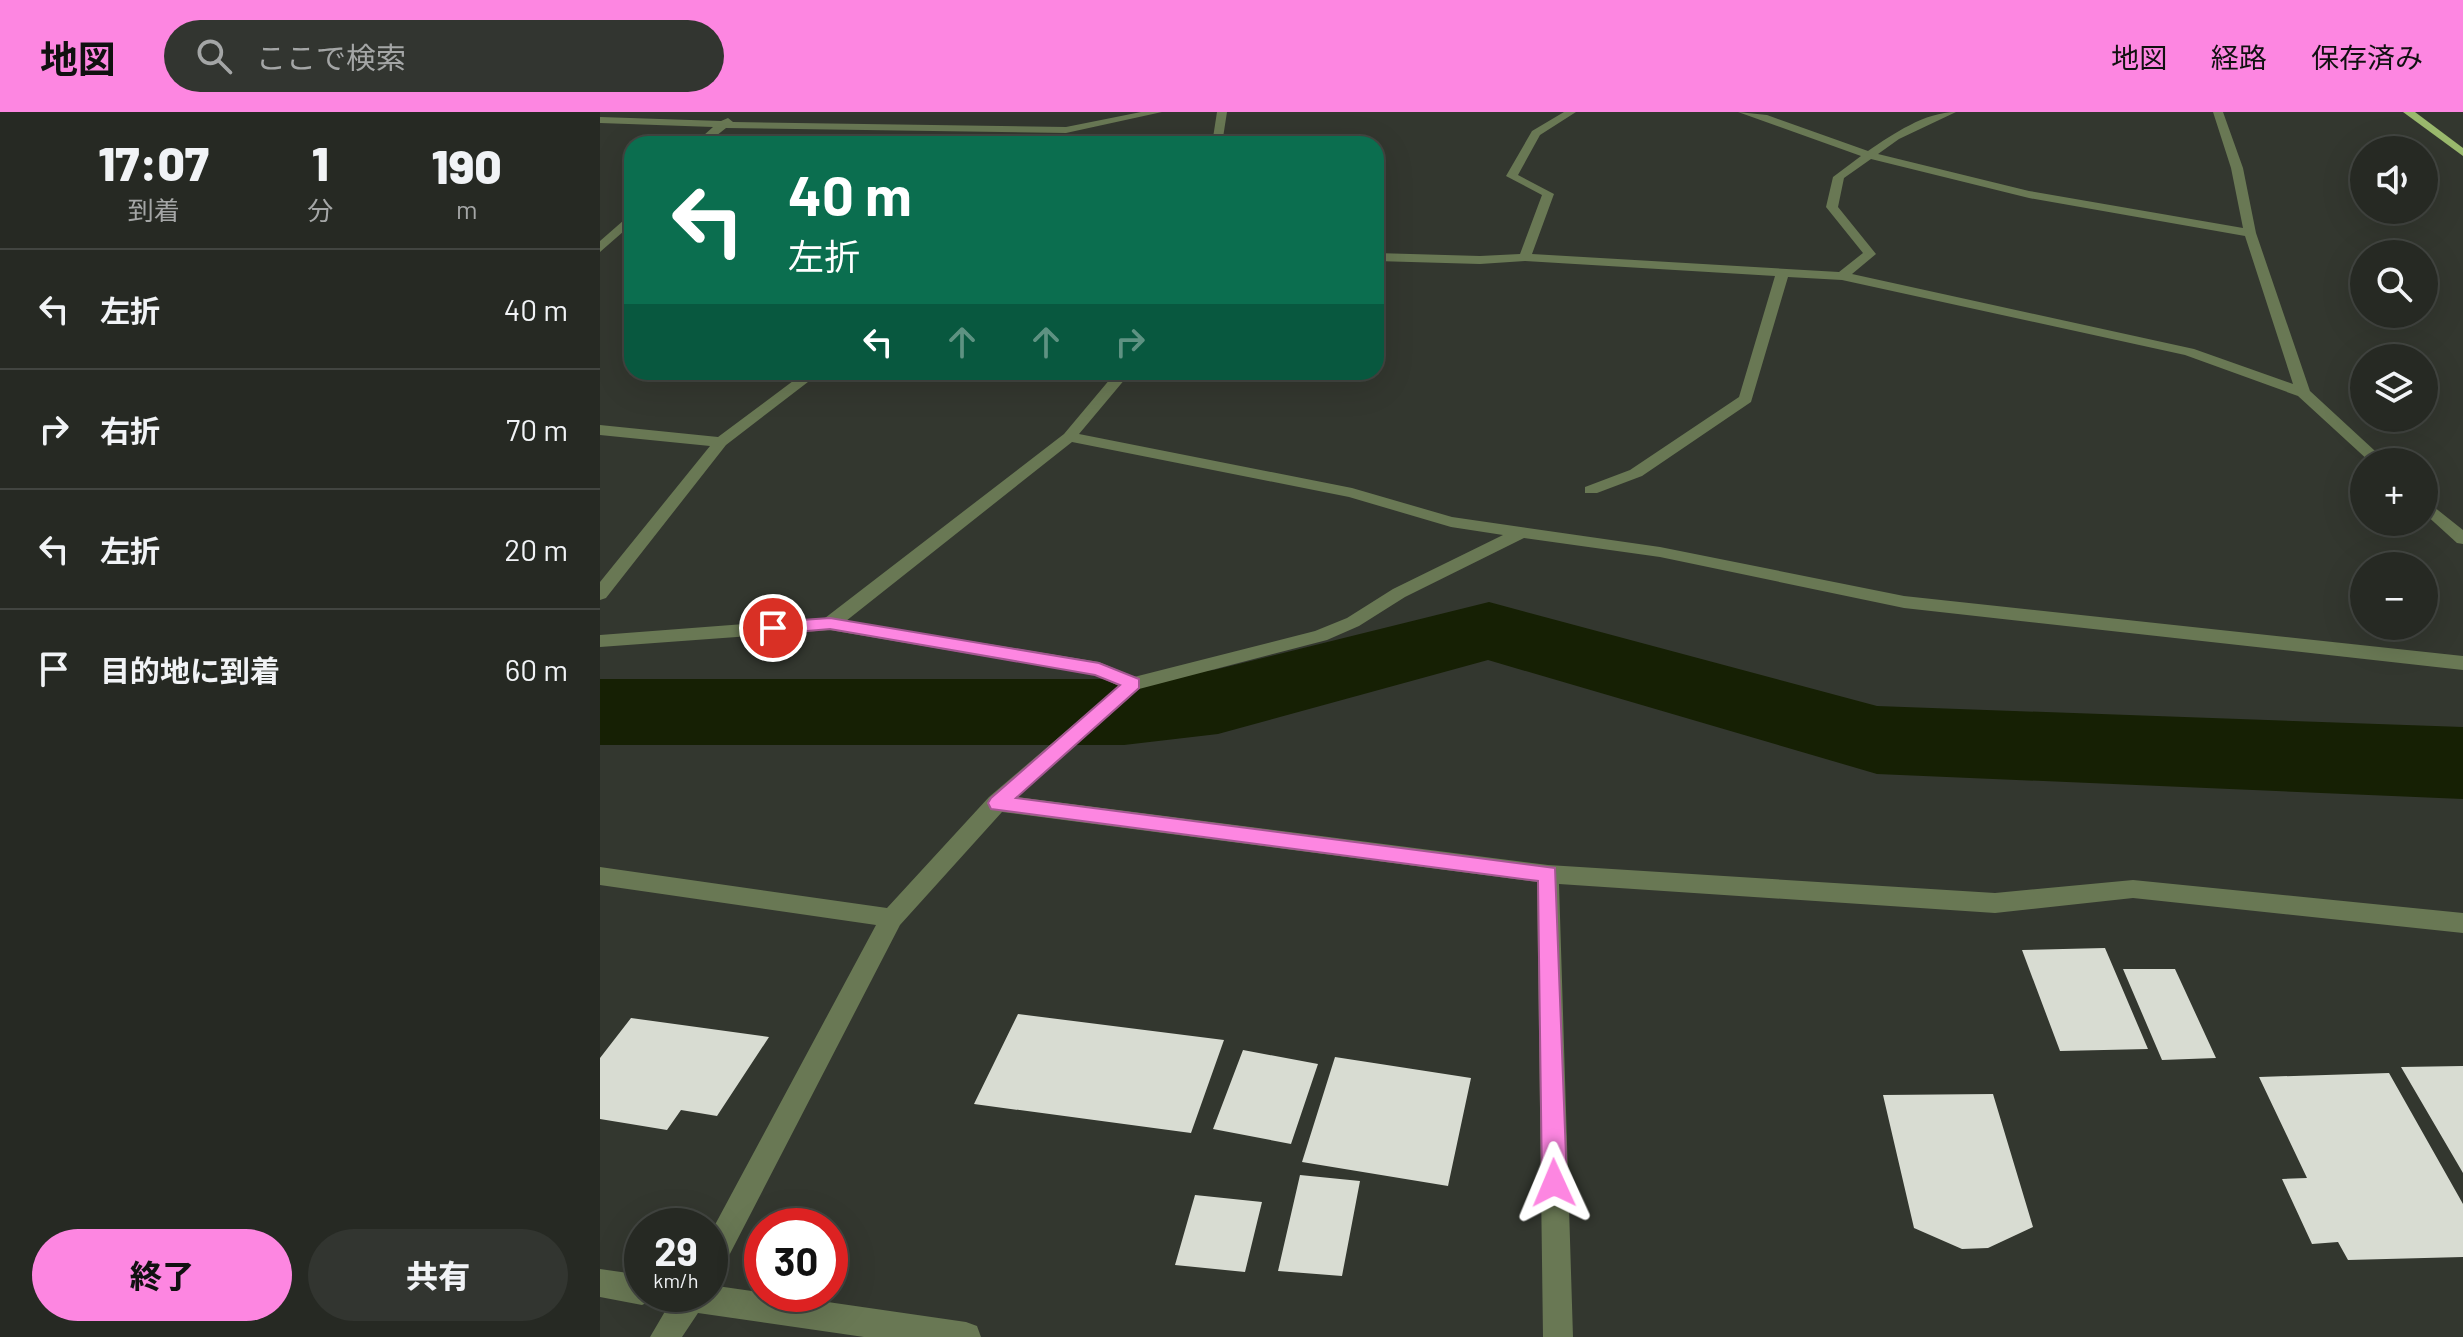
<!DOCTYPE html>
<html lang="ja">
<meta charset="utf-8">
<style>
body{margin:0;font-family:Barlow,"Noto Sans JP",sans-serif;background:#323530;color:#f1f3f6;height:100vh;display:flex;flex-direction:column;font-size:30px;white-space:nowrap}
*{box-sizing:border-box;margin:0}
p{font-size:26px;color:#a4a6a6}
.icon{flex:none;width:44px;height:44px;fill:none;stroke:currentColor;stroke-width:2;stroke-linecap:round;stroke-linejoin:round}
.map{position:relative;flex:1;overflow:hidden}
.drawer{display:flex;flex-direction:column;background:#262923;width:600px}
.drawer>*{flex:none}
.banner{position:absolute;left:24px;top:24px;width:760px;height:244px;border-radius:24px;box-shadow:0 8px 32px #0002,0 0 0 2px #424541;background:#0b6e4f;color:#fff;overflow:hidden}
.buttons{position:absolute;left:1750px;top:24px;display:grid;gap:16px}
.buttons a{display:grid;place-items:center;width:88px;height:88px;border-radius:50%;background:#262923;box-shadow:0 8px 32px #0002,0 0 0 2px #424541;font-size:40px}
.speed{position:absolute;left:24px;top:1096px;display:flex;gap:16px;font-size:40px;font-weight:700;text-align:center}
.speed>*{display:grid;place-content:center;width:104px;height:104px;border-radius:50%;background:#262923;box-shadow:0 8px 32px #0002,0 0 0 2px #424541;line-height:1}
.speed small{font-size:20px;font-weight:400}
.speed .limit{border:12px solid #d22;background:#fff;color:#111}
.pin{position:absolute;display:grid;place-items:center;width:68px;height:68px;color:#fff;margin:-34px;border:4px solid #fff;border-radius:50%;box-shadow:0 2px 8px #0007}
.me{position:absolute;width:88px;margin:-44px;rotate:359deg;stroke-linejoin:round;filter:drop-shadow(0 0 6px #0008)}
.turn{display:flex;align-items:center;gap:28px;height:168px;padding:0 32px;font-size:36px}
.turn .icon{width:104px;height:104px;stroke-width:2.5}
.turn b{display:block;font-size:56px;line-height:68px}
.lanes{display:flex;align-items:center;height:76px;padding:0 32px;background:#0003;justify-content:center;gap:40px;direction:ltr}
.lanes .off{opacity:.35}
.eta{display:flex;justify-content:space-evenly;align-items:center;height:136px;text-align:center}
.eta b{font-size:48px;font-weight:800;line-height:56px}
.cta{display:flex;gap:16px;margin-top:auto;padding:16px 32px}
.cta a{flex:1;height:92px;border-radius:48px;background:#fd86e1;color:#111;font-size:32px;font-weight:800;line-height:92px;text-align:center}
.cta a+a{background:#323530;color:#f1f3f6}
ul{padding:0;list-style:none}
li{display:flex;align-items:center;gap:24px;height:120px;padding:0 32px;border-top:2px solid #424541}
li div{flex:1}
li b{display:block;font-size:30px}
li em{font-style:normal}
header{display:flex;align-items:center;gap:48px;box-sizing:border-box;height:112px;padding:0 40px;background:#fd86e1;color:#111}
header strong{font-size:38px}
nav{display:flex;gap:44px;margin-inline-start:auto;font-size:28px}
.search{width:560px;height:72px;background:#323530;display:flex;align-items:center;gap:20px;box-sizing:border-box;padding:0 28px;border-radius:44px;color:#a4a6a6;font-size:30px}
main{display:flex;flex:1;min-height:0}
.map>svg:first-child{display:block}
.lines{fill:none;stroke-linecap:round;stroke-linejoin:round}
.river{fill:#162004;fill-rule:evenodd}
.building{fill:#d8dcd2}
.minor{fill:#697854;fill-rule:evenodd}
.major{fill:#9ab96d;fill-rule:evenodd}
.route{fill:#fd86e1;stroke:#a45792;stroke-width:2}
</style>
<header>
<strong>地図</strong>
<div class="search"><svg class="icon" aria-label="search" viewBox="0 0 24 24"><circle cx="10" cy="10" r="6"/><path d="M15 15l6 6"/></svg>ここで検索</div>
<nav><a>地図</a><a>経路</a><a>保存済み</a></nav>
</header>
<main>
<section class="drawer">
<div class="eta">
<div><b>17:07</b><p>到着</p></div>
<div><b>1</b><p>分</p></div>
<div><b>190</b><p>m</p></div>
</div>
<ul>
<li><svg class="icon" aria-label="left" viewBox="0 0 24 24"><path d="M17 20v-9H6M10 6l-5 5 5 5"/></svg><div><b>左折</b></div><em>40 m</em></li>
<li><svg class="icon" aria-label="right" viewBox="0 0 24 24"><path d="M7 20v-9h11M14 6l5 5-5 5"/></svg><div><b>右折</b></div><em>70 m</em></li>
<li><svg class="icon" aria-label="left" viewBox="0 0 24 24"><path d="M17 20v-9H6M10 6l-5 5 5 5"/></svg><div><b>左折</b></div><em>20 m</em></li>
<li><svg class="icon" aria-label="arrive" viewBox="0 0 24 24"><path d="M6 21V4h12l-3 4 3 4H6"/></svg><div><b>目的地に到着</b></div><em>60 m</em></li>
</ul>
<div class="cta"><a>終了</a><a>共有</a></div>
</section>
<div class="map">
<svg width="1863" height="1225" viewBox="0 0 1863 1225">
<rect width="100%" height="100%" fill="#33372f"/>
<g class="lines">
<path class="river" d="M889,490L1277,594L1863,615V687L1277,662L888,548L618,622L524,633H0V567H524L614,558Z"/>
</g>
<path class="building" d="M1505,836L1548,937L1460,939L1422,838Z
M1523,857H1575L1616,946L1562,948Z
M418,902L624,928L591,1021L374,992Z
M31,906L169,925L117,1004L81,998L67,1018L0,1007V946Z
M643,938L718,952L691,1032L613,1017Z
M735,945L871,966L848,1074L702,1050Z
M1863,954V1061L1801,955Z
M1789,961L1863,1092V1145L1748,1148L1738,1130L1712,1132L1682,1067L1707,1066L1659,965Z
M1393,982L1433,1115L1388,1136L1362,1137L1314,1116L1283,983Z
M700,1063L760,1069L742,1164L678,1159Z
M595,1083L662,1090L645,1160L575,1153Z"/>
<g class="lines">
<path class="minor" d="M541,0H562L466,21L126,16L106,32H94L113,15L0,11V5L121,9L128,6L133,10L466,15Z
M617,0H627L622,32H612Z
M964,0H976L940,23L918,63L954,82L932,142L1239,160L1263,141L1226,95L1233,65L1261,44L1138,0L1167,3L1268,39C1293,22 1325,0 1356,0L1299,27L1278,42L1429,79L1643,116L1631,56L1613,0H1623L1643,56L1656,121L1710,279L1787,350H1770L1698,284L1585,243L1242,168L1188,165L1151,290L1042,364L997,381H985V375L1030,358L1139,285L1175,164L925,149L880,152L776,149V141L880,144L920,142L942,83L906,64L932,19ZM1271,47L1429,86L1645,124L1693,272L1594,237L1252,162L1276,142L1238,95L1244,66Z
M32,101V112L0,140V129Z
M205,260H221L126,333L6,486L0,488V470L110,334L0,323V313L118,325Z
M516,260H531L479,322L752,376L852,405L1060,435L1304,484L1863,544V558L1304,496L1060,445L924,426L805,485L759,514L727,528L539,577L417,685L948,753L1395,781L1533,768L1863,801V821L1533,786L1395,801L959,772L973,1225H943L937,770L402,700L300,813L120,1161L110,1165V1122L276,813L0,773V755L287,796L389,685L519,574L495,563L230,518L0,535V523L225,506L464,322ZM472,330L749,385L851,415L903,423L793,477L747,506L715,519L534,565L499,550L246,509Z
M1824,387L1863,418V432L1857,431L1824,401Z
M0,1157L42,1163V1182H110V1173L366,1210L377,1214L381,1225H264L98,1201L82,1225H50L67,1196L58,1192L54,1184L52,1188L42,1193L0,1185Z"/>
<path class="major" d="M1803,0H1815L1863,36V44Z"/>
</g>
<path class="route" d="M230,506L499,551L539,567V576L416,686L955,756L967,1071L963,1079L954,1083L946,1079L942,1071L938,769L391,697L388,691L391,686L520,573L495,563L230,517L173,522L164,516L173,510Z"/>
</svg>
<div class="buttons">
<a><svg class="icon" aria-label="sound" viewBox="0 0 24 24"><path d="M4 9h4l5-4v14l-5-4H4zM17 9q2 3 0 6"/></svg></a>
<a><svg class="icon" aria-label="search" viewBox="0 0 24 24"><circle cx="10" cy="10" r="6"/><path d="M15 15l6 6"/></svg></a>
<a><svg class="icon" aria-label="layers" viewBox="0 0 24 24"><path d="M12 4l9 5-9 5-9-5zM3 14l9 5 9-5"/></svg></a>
<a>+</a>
<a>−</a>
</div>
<div class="speed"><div>29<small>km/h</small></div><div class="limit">30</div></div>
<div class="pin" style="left:173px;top:516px;background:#d93025"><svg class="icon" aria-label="arrive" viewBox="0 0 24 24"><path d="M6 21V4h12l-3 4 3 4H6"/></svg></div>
<svg class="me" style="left:954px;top:1071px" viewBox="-20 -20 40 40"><path d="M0-17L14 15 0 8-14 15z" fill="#fd86e1" stroke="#fff" stroke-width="4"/></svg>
<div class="banner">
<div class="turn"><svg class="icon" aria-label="left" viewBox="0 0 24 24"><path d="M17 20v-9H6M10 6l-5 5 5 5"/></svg><div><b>40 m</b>左折</div></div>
<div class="lanes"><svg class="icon" aria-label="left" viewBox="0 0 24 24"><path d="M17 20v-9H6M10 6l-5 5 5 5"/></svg><svg class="icon off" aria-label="ahead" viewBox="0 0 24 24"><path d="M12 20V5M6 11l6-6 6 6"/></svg><svg class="icon off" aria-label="ahead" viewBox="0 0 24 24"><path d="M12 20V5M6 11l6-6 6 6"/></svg><svg class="icon off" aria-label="right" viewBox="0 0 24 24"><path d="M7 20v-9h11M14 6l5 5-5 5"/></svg></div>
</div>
</div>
</main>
